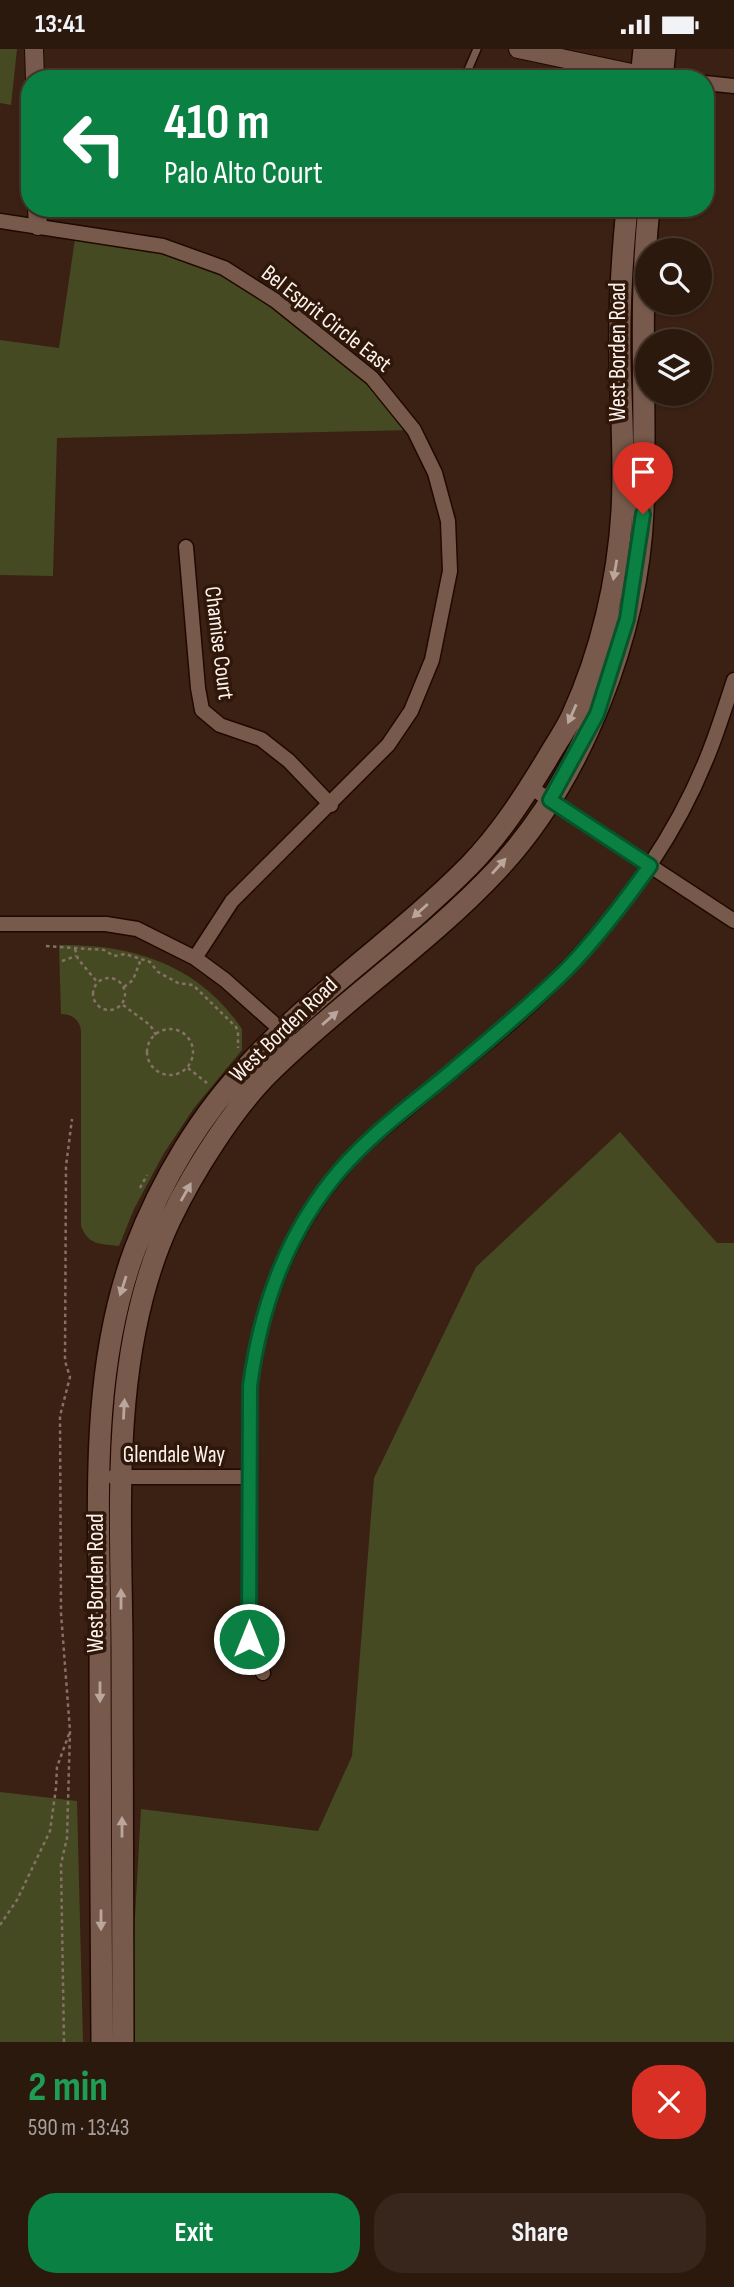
<!DOCTYPE html>
<meta charset="utf-8">
<style>
body{margin:0;font-family:"Sofia Sans Condensed",sans-serif;background:#38261c;color:#f1f3f6;height:100vh;display:flex;flex-direction:column;font-size:26px;white-space:nowrap}
*{box-sizing:border-box;margin:0}
p{font-size:23px;color:#a6a09e}
.icon{flex:none;width:38px;height:38px;fill:none;stroke:currentColor;stroke-width:2;stroke-linecap:round;stroke-linejoin:round}
.map{position:relative;height:1993px;overflow:hidden}
.drawer{display:flex;flex-direction:column;background:#2c190e;flex:1}
.drawer>*{flex:none}
.top-card{position:absolute;left:21px;top:21px;width:693px;height:147px;border-radius:28px;box-shadow:0 2px 5px #0004,0 0 0 2px #48382e;background:#0b8043;color:#fff;overflow:hidden}
.tools{position:absolute;left:635px;top:189px;display:grid;gap:14px}
.tools a{display:grid;place-items:center;width:77px;height:77px;border-radius:50%;background:#2c190e;box-shadow:0 2px 5px #0004,0 0 0 2px #48382e;font-size:35px}
.pin{position:absolute;display:grid;place-items:center;width:60px;height:60px;color:#fff;margin:-72px -30px;border-radius:50% 50% 50% 0;rotate:-45deg;box-shadow:0 0 7px #0007}
.pin .icon{rotate:45deg}
.me{position:absolute;width:77px;margin:-38px;rotate:0deg;stroke-linejoin:round;filter:drop-shadow(0 0 5px #0008)}
.turn{display:flex;align-items:center;gap:24px;height:147px;padding:0 28px;font-size:32px}
.turn .icon{width:91px;height:91px;stroke-width:2.5}
.turn b{display:block;font-size:49px;line-height:60px}
.round{display:grid;place-items:center;flex:none;width:74px;height:74px;border-radius:28px;background:#38261c}
.summary{display:flex;align-items:center;justify-content:space-between;height:119px;padding:0 28px}
h1{font-size:42px;font-weight:700;line-height:52px;color:#1e9e55}
.cta{display:flex;gap:14px;margin-top:auto;padding:14px 28px}
.cta a{flex:1;height:80px;border-radius:28px;background:#0b8043;color:#fff;font-size:28px;font-weight:700;line-height:80px;text-align:center}
.cta a+a{background:#38261c;color:#f1f3f6}
.status{display:flex;justify-content:space-between;align-items:center;height:49px;padding:0 35px;background:#2c190e;direction:ltr}
.status svg{height:19px;fill:currentColor}
.map>svg:first-child{display:block}
.green{fill:#464a22}
.lines{fill:none;stroke-linecap:round;stroke-linejoin:round}
.service-casing{stroke:#200900;stroke-width:10}
.minor-casing{stroke:#200900;stroke-width:17}
.tertiary-casing{stroke:#200900;stroke-width:20}
.secondary-casing{stroke:#200900;stroke-width:24}
.path{stroke:#857167;stroke-width:2.5;stroke-dasharray:3.5 3.5;stroke-linecap:butt}
.service{stroke:#775a4b;stroke-width:7}
.minor{stroke:#775a4b;stroke-width:14}
.tertiary{stroke:#775a4b;stroke-width:18}
.secondary{stroke:#775a4b;stroke-width:21}
.oneway{fill:#baa69c}
.route-casing{stroke:#07532c;stroke-width:18}
.route{stroke:#0b8043;stroke-width:12}
.labels{text-anchor:middle;stroke-width:7;stroke-linejoin:round;paint-order:stroke}
.street-label{font-size:23px;fill:#fdf2ed;stroke:#2f1709}
</style>
<div class="status"><b>13:41</b><svg viewBox="0 0 49 12"><path d="M0 12V9h3v3zM5 12V6h3v6zM10 12V3h3v9zM15 12V0h3v12zM26 1h20v11H26zM47 4h2v5h-2z"/></svg></div>
<div class="map">
<svg width="734" height="1993" viewBox="0 0 734 1993">
<rect width="100%" height="100%" fill="#3a2113"/>
<path class="green" d="M0,0H17L11,56L0,54Z
M76,183L163,197L224,219L372,329L414,381L57,389L53,527L0,526V291L59,299Z
M59,896C133,895 199,916 242,980V1001L194,1059L164,1104L134,1160L119,1197C101,1195 88,1196 81,1177V982C80,971 72,965 61,965Z
M620,1083L717,1194H734V1993H128L141,1760L318,1782L352,1707L374,1429L476,1218Z
M0,1743L77,1752L83,1993H0Z"/>
<g class="lines">
<defs>
<path id="service" d="M464,30L477,0"/>
<path id="minor" d="M705,34L734,37
M0,172L163,197L224,219L276,252L372,329L414,381L435,424L448,472L450,522L432,611L411,662L388,696L232,852L195,909
M186,498L198,639L202,661L220,676L261,690L289,712L331,756
M530,738L734,872
M0,875H106L137,880L195,909L225,931L288,987
M113,1428H248
M263,1624L249,1590L250,1337C261,1256 288,1184 341,1121C360,1098 384,1079 407,1060C461,1014 521,970 569,917C625,857 675,788 706,711C717,685 725,658 734,631"/>
<path id="tertiary" d="M34,0L35,30
M518,0L641,26
M37,159L38,177"/>
<path id="secondary" d="M641,30L644,0
M662,30L665,0
M102,1993C101,1858 100,1724 100,1589C99,1458 89,1324 135,1200C161,1132 201,1064 252,1012C319,941 401,886 470,816C500,785 524,748 547,710C555,696 565,682 572,667C601,604 618,531 622,462C625,412 621,361 620,310C619,260 622,209 627,159
M123,1993C123,1862 122,1730 122,1599C121,1459 109,1301 170,1171C193,1123 233,1059 271,1022C343,951 429,894 498,820C582,730 638,585 643,462C647,361 638,260 649,159"/>
</defs>
<use href="#service" class="service-casing"/>
<use href="#minor" class="minor-casing"/>
<use href="#tertiary" class="tertiary-casing"/>
<use href="#secondary" class="secondary-casing"/>
<path class="path" d="M46,897L104,901L114,907L125,905L141,910L150,913L158,923L178,934L193,936L236,978L238,983V999
M75,900L78,910L98,934
M62,912L76,907
M93 945a16 16 0 1 1 32 0a16 16 0 1 1-32 0Z
M124,938L133,931L141,910
M123,956L150,976L156,986
M147 1003a23 23 0 1 1 46 0a23 23 0 1 1-46 0Z
M188,1019L207,1034
M140,1139L147,1126
M0,1876L17,1851L50,1782L56,1739L57,1718L69,1685
M64,1993L61,1815L67,1789L70,1682L61,1564L60,1367L70,1328L65,1312L66,1117L72,1070"/>
<use href="#service" class="service"/>
<use href="#minor" class="minor"/>
<use href="#tertiary" class="tertiary"/>
<use href="#secondary" class="secondary"/>
</g>
<defs><path id="oneway-solid" d="M-6-.8H1V-3.2L6.5 0L1 3.2V.8H-6Z" transform="scale(1.75)"/></defs>
<g class="oneway">
<use href="#oneway-solid" transform="translate(615 521) rotate(100)"/>
<use href="#oneway-solid" transform="translate(572 665) rotate(114)"/>
<use href="#oneway-solid" transform="translate(499 817) rotate(-48)"/>
<use href="#oneway-solid" transform="translate(420 862) rotate(138)"/>
<use href="#oneway-solid" transform="translate(330 969) rotate(-41)"/>
<use href="#oneway-solid" transform="translate(186 1143) rotate(-61)"/>
<use href="#oneway-solid" transform="translate(123 1237) rotate(108)"/>
<use href="#oneway-solid" transform="translate(124 1360) rotate(-87)"/>
<use href="#oneway-solid" transform="translate(121 1550) rotate(-90)"/>
<use href="#oneway-solid" transform="translate(100 1643) rotate(90)"/>
<use href="#oneway-solid" transform="translate(122 1778) rotate(-90)"/>
<use href="#oneway-solid" transform="translate(101 1871) rotate(90)"/>
</g>
<g class="lines">
<defs>
<path id="route" d="M249,1590L250,1337C261,1256 287,1183 341,1120C373,1083 415,1053 452,1022C491,989 531,956 567,920C597,889 625,852 650,817L550,751L597,665L627,570L643,465"/>
</defs>
<use href="#route" class="route-casing"/>
<use href="#route" class="route"/>
</g>
<g class="labels">
<g class="street-label">
<text transform="translate(327 269) rotate(38)" y="8">Bel Esprit Circle East</text>
<text transform="translate(617 303) rotate(-90)" y="8">West Borden Road</text>
<text transform="translate(220 594) rotate(83)" y="8">Chamise Court</text>
<text transform="translate(283 980) rotate(-44)" y="8">West Borden Road</text>
<text x="174" y="1413">Glendale Way</text>
<text transform="translate(95 1534) rotate(-90)" y="8">West Borden Road</text>
</g>
</g>
</svg>
<div class="tools">
<a><svg class="icon" aria-label="search" viewBox="0 0 24 24"><circle cx="10" cy="10" r="6"/><path d="M15 15l6 6"/></svg></a>
<a><svg class="icon" aria-label="layers" viewBox="0 0 24 24"><path d="M12 4l9 5-9 5-9-5zM3 14l9 5 9-5"/></svg></a>
</div>
<div class="pin" style="left:643px;top:465px;background:#d93025"><svg class="icon" aria-label="arrive" viewBox="0 0 24 24"><path d="M6 21V4h12l-3 4 3 4H6"/></svg></div>
<svg class="me" style="left:249px;top:1590px" viewBox="-20 -20 40 40"><circle r="17" fill="#0b8043" stroke="#fff" stroke-width="3"/><path d="M0-11L8 9 0 5-8 9z" fill="#fff"/></svg>
<div class="top-card">
<div class="turn"><svg class="icon" aria-label="left" viewBox="0 0 24 24"><path d="M17 20v-9H6M10 6l-5 5 5 5"/></svg><div><b>410 m</b>Palo Alto Court</div></div>
</div>
</div>
<section class="drawer">
<div class="summary"><div><h1>2 min</h1><p>590 m · 13:43</p></div><a class="round" style="background:#d93025;color:#fff"><svg class="icon" aria-label="close" viewBox="0 0 24 24"><path d="M6 6l12 12M18 6L6 18"/></svg></a></div>
<div class="cta"><a>Exit</a><a>Share</a></div>
</section>
